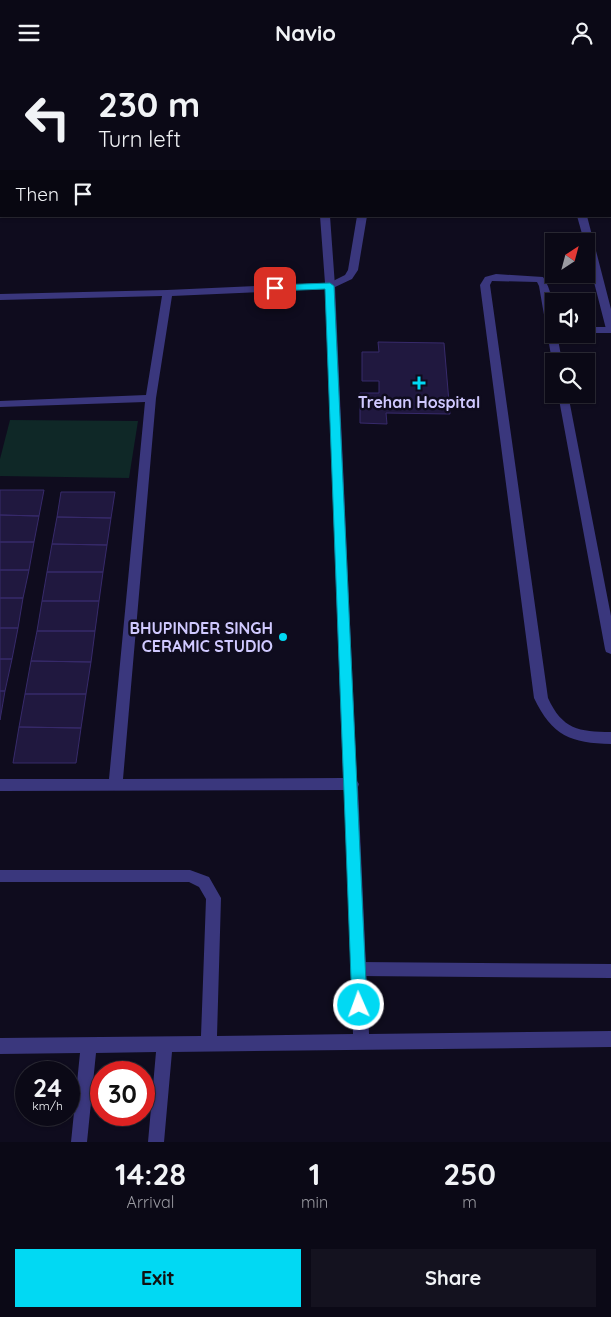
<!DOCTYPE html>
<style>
body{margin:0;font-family:Quicksand,sans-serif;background:#14121f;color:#f1f3f6;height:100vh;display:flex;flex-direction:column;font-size:19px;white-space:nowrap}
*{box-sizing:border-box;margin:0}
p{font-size:16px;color:#9a9aa1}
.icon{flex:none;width:28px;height:28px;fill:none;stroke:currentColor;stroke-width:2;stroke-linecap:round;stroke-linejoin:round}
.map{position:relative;height:1077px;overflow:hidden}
.sheet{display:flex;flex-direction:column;background:#0b0916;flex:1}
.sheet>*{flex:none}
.hud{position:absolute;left:0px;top:0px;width:611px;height:152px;box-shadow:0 1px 4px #0004,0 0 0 1px #2b2a35;background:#0b0916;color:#f1f3f6;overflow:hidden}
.needle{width:32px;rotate:36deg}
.controls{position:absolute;left:545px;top:168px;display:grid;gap:10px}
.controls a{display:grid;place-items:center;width:50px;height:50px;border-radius:0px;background:#0b0916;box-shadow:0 1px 4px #0004,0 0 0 1px #2b2a35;font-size:25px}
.speed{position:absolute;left:15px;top:996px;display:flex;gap:10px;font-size:25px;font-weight:700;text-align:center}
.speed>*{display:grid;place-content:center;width:65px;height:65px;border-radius:50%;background:#0b0916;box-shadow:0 1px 4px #0004,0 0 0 1px #2b2a35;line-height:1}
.speed small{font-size:12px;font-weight:400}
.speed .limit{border:8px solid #d22;background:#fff;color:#111}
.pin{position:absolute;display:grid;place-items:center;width:42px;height:42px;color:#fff;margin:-21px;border-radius:10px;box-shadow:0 2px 8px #0006}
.me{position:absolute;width:55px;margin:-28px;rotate:358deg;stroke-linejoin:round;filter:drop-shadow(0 0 4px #0008)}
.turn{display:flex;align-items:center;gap:18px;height:105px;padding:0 15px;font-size:22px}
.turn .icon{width:65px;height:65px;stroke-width:2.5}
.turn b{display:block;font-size:35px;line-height:42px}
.then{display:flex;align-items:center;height:48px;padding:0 15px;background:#0003;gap:10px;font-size:19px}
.eta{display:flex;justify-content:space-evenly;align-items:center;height:85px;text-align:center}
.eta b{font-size:30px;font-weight:700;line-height:35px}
.button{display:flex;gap:10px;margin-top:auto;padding:10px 15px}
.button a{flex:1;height:58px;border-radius:0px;background:#01d9f3;color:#111;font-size:20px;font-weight:700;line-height:58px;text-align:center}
.button a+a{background:#14121f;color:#f1f3f6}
header{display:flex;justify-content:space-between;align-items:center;height:65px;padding:0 15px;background:#0b0916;font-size:22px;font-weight:700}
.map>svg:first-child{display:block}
.green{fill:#0f2827}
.building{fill:#20183f;stroke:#372a6b}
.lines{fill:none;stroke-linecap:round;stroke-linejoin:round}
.lane{fill:#3a377d;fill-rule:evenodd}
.street{fill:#3a377d;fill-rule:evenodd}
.secondary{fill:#6660ff;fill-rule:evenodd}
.route{fill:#01d9f3;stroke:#018d9e}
.poi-dot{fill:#01d9f3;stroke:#0f0c1e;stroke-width:2}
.labels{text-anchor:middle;stroke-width:5;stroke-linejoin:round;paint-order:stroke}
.poi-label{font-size:16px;font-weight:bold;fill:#d0c9ff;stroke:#0f0c1e}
</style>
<header><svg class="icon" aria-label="menu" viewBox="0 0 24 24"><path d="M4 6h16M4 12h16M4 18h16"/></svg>Navio<svg class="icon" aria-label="person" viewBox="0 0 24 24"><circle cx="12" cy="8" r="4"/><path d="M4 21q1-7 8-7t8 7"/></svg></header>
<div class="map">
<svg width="611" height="1077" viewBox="0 0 611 1077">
<rect width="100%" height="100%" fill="#0f0c1e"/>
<path class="green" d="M10,355L138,356L129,413L0,411V394Z"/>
<path class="building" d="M378,277L444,278L450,349L386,348L387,359L360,358V328H379V316H362V287H379Z
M0,425H44L39,451L0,450Z
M61,427H115L111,453L57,452Z
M0,450L39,451L34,477H0Z
M57,452L111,453L107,480L52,479Z
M0,477H34L29,505H0Z
M52,479L107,480L103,507H47Z
M0,505H29L23,533H0Z
M47,507H103L99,536H42Z
M0,533H23L18,563H0Z
M42,536H99L95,566H37Z
M0,563H18L12,594H0Z
M37,566H95L91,597L31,596Z
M0,594H12L5,626H0Z
M31,596L91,597L86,629H25Z
M0,626H5L0,655Z
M25,629H86L81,663L19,662Z
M19,662L81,663L76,698H13Z"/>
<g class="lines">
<path class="lane" d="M357,151H367L358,205L352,214L333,223H327V219L345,210L348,205Z
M496,209L543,212C554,228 554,250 554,269H557L562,296H554V298L552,296L539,221L537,217L492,216L490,220L548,633C562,664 579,667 611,667V679C571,678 552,671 534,633L480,220L485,212Z
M586,262H611V268H586Z
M558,329H568L611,551V589L606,587L605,584Z
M358,897L611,899V913L358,911L353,909L350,904L353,899Z"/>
<path class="street" d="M541,0H549V1H541Z
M0,66H1V72H0Z
M611,80V86L610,87V81Z
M320,151H330L335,221L357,716L359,719L358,722L369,969L611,966V982L172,987L164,1077H148L156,987L96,988L87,1077H71L80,988L0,989V973L201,971L206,834L199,822L189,817H0V805H190L209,812L221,833L217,971L353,969L344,725L0,726V714H109L145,337L0,342V336L146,330L162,231L0,235V229L167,225L325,218ZM325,224L343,713L123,714L156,333L172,231Z
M577,151H587L611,244V267L606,264L586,186V176H584Z"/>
<path class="secondary" d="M610,32H611V38H610Z
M0,33L1,34V39H0Z
M0,48L1,49V54H0Z
M610,50H611V56H610Z"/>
</g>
<path class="route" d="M330,218L334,221L367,940L364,945L359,947L354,945L352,940L325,224L275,226L271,223L275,220Z"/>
<g class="poi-dot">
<path d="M416.5 310.5h5v5h5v5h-5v5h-5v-5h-5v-5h5z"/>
<circle cx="283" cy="572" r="5"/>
</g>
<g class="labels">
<g class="poi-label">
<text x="419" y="343">Trehan Hospital</text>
<text x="273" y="569" text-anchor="end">BHUPINDER SINGH<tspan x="273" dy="18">CERAMIC STUDIO</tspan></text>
</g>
</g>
</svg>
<div class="controls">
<a><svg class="needle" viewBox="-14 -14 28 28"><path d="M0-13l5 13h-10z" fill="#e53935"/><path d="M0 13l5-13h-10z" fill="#9a9aa1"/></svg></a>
<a><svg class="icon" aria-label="sound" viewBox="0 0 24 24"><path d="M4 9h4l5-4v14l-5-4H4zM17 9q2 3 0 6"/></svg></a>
<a><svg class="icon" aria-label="search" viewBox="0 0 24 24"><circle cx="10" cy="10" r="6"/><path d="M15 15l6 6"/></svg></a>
</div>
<div class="speed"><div>24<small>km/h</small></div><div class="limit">30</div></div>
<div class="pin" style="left:275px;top:223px;background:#d93025"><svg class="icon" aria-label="arrive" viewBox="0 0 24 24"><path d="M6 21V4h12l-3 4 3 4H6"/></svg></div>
<svg class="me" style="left:359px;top:940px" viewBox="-20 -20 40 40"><circle r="17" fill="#01d9f3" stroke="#fff" stroke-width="3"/><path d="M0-11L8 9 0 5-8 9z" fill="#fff"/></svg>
<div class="hud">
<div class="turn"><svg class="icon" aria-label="left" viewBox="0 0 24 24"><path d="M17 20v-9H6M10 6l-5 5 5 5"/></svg><div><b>230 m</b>Turn left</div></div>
<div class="then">Then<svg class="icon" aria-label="arrive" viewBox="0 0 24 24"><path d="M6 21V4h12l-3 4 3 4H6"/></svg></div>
</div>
</div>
<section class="sheet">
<div class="eta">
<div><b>14:28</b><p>Arrival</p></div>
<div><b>1</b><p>min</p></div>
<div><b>250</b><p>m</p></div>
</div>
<div class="button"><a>Exit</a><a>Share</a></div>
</section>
